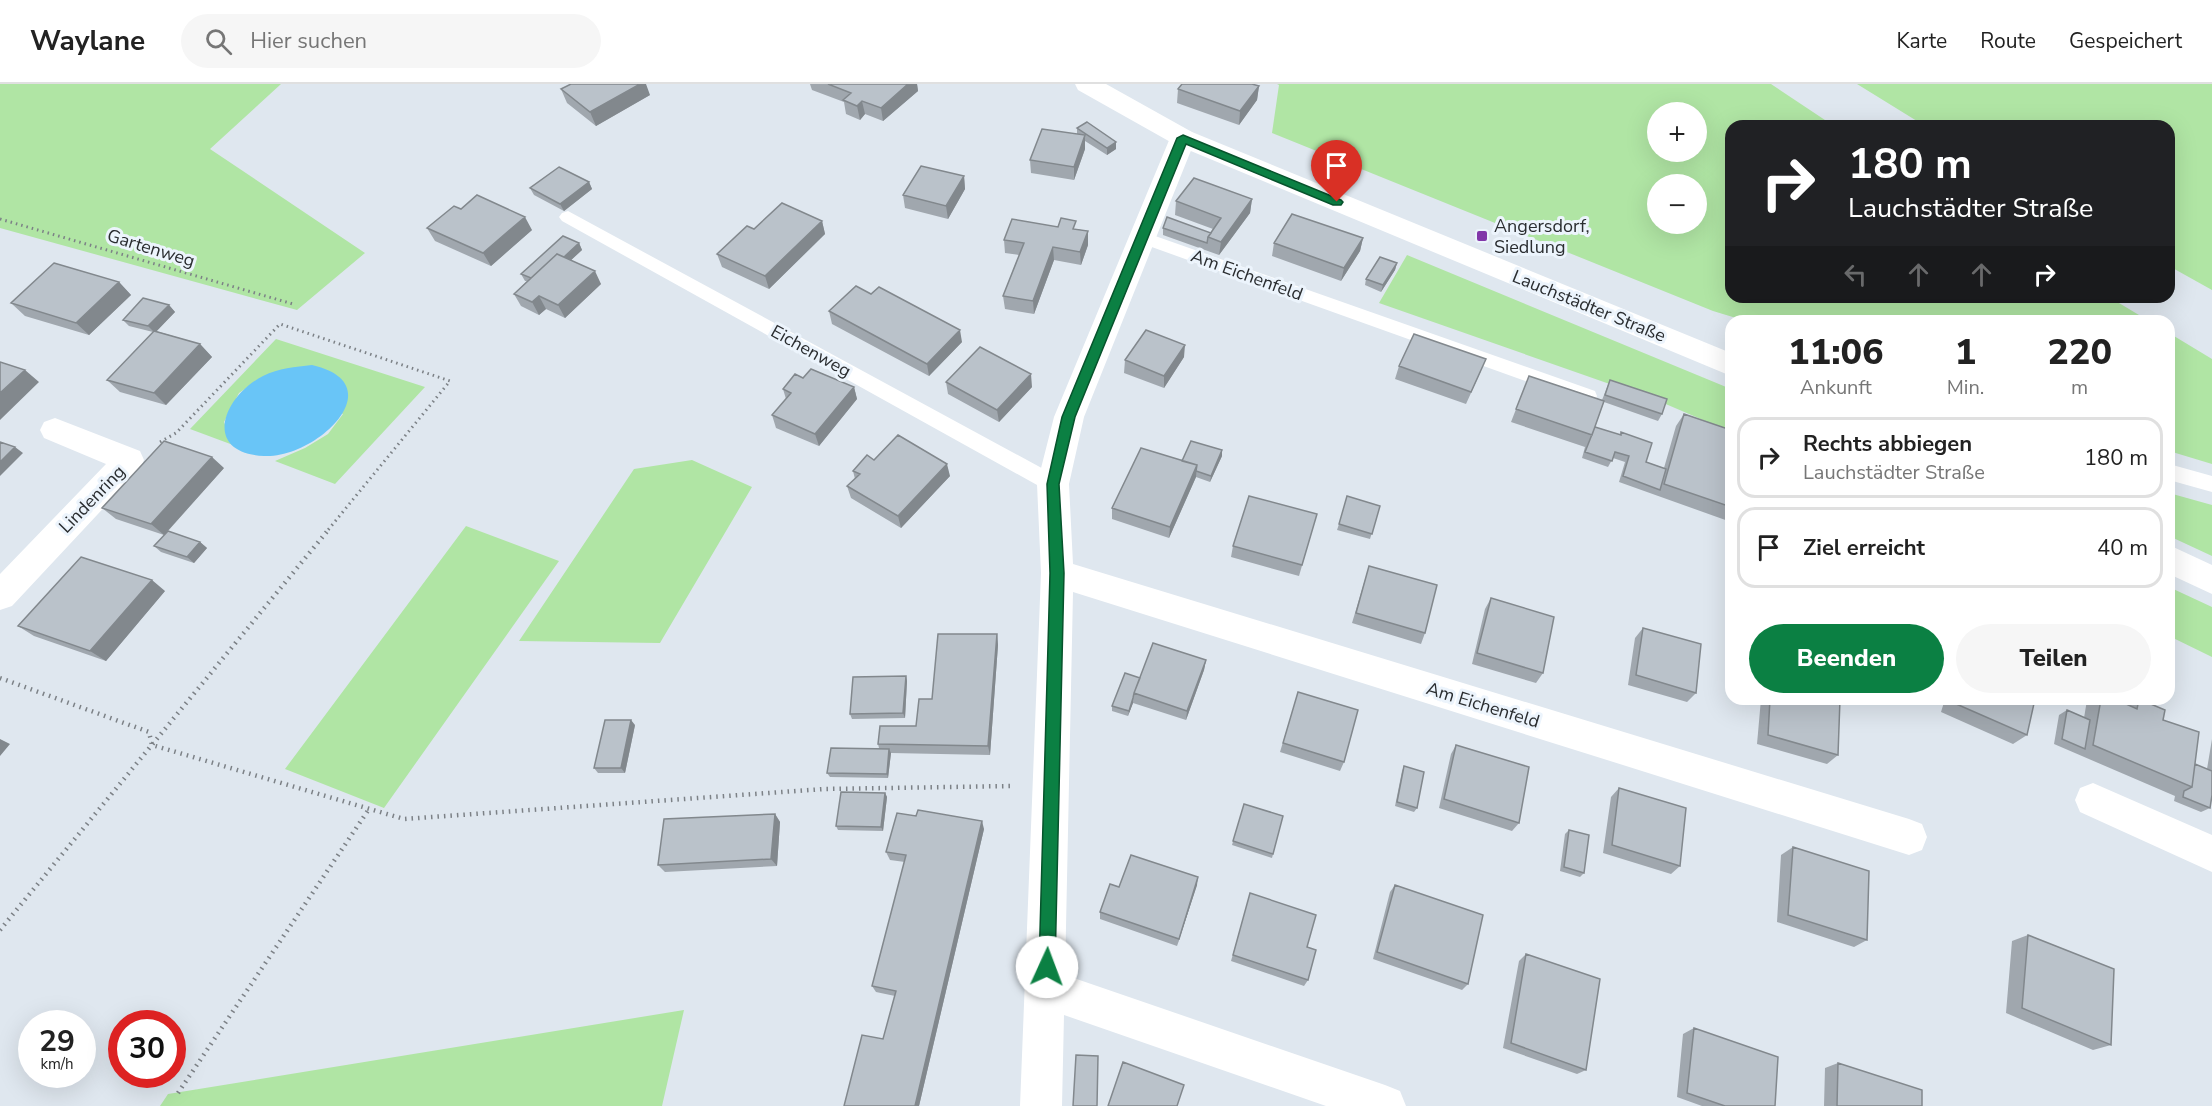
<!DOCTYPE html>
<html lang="de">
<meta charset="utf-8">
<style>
body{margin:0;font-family:"Nunito Sans",sans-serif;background:#f6f6f6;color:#222;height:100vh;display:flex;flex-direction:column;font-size:22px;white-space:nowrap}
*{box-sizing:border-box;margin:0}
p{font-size:20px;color:#767676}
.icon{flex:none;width:33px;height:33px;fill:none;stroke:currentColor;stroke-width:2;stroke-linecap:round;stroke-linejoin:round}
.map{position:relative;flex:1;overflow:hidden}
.panel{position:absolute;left:1725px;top:231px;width:450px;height:390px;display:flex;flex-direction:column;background:#fff;border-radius:18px;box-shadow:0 6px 24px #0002}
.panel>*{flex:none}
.top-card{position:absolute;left:1725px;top:36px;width:450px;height:183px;border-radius:18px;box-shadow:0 6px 24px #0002;background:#202124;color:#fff;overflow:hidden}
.buttons{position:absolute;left:1647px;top:18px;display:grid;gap:12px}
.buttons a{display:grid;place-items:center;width:60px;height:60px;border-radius:50%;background:#fff;box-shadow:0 6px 24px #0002;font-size:30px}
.speed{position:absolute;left:18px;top:926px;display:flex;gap:12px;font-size:30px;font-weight:700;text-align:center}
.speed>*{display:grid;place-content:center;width:78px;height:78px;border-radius:50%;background:#fff;box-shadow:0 6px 24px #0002;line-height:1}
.speed small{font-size:15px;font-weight:400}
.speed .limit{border:9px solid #d22;background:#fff;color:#111}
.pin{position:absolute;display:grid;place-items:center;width:51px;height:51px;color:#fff;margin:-62px -26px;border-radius:50% 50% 50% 0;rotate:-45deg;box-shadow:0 0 6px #0007}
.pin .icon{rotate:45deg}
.me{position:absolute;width:66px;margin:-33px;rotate:2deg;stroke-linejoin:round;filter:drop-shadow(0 0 4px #0008)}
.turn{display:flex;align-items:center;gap:21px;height:126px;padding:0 24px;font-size:27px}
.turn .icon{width:78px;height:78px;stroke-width:2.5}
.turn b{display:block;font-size:42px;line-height:51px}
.lanes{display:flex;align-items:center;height:57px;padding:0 24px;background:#0003;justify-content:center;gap:30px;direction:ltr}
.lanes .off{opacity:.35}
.eta{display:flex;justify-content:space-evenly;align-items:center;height:102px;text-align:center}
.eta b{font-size:36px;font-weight:800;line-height:42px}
.action{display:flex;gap:12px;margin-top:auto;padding:12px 24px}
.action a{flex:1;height:69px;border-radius:36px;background:#0b8043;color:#fff;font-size:24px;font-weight:800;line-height:69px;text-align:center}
.action a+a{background:#f6f6f6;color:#222}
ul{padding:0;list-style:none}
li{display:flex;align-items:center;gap:18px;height:81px;margin:0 12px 9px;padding:0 12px;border:3px solid #e0e0e0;border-radius:18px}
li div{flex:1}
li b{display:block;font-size:22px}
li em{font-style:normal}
header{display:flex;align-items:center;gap:36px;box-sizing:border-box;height:84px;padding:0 30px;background:#fff;border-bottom:2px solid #e0e0e0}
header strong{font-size:28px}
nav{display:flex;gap:33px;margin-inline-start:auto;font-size:21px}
.search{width:420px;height:54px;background:#f6f6f6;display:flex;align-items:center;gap:15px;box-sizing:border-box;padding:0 21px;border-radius:33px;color:#767676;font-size:22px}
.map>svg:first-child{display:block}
.green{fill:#b0e5a4;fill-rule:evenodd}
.water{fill:#69c5f7}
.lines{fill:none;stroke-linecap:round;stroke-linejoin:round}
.path-far1{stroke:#7c8186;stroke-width:3;stroke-dasharray:1.5 4;stroke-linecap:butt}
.path{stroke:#7c8186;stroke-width:4.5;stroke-dasharray:1.5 5;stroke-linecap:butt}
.lane{fill:#fff;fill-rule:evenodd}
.street{fill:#fff;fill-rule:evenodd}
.secondary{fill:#fff;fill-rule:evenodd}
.wall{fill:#a0a7ae}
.shaded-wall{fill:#82888d}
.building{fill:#bac2ca;stroke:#82888d;stroke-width:1.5}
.route{fill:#0b8043;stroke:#07532c;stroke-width:1.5}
.poi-dot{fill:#8237a9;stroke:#ecf4fc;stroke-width:2}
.labels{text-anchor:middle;stroke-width:6;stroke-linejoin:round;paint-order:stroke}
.poi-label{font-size:18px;fill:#2a2d30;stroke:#ecf4fc;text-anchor:start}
.street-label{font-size:18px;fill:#2a2d30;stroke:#ecf4fc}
</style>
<header>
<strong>Waylane</strong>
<div class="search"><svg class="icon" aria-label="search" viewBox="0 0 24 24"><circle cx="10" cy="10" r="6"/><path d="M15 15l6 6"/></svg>Hier suchen</div>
<nav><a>Karte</a><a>Route</a><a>Gespeichert</a></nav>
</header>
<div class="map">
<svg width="2212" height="1022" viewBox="0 0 2212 1022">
<rect width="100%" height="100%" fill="#dfe7ef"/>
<path class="green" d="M0,0H281L210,65L365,169L297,226L0,144Z
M1277,0H1771L1834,42H1731V213H2109L2149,237H1746L1713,227L1272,49L1279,1ZM1658,28H1696V68H1658ZM1658,100H1696V140H1658Z
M1857,0H2212V206L2169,182V42H1925Z
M1407,171L1731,305V348L1661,318L1379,219Z
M2169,249L2212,275V380L2169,367Z
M276,255L425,303L335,400L275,377L305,364L328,350L343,330L262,293L239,309L224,338L233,361L190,345Z
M692,376L752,403L660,559L519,557L634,385Z
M2169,409L2212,421V472L2169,452Z
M466,442L559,477L384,724L285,685Z
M2169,503L2212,523V573L2169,552Z
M684,926L662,1022H160L168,1010Z"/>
<path class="water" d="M312,281C395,300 316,375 264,372C202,369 222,313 263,292C279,284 295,283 312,281Z"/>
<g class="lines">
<path class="path-far1" d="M0,135L293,220
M160,358L176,349L280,240L450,297L328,446"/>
<path class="path" d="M0,594L149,648L152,661L404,735L824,705L1012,702
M0,846L329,445
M178,1009L369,725"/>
<path class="lane" d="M568,127L1060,394L1063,400L1060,406L1053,408L1046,406L562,137L559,133L562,129Z
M1141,147L1595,307L1597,312L1595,317L1588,319L1581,317L1135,157L1132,153L1135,149Z
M2169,380L2212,392V408L2169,396Z"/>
<path class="street" d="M1183,46L1192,48L1196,54L1084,333L1069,400L1073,480L1909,735L1922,740L1927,753L1922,766L1909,771L1073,508L1065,891L1385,1001L1400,1007L1406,1022H1326L1064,931L1062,1022H1020L1041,489L1037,400L1054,333L1170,54L1174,48Z
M55,334L140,367L144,376L140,385L12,522L0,526V490L106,380L44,354L40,346L44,338Z
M2093,699L2212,751V788L2080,728L2075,716L2080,704Z"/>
<path class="secondary" d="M1075,0H1106L1192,48L1731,269V292L1174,60L1078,6Z
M2169,461L2212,481V510L2169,490Z"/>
</g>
<path class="wall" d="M810,0H917L918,7L883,37L865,30L860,36L846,30L844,18L812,6Z
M1259,2L1257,16L1239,41L1177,19L1178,5Z
M561,5L650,11L596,42L567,19Z
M1077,44L1116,65L1107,71L1085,57V65L1074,96L1031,89L1030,76L1077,50Z
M964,92L965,105L948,135L905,124L903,111Z
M589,98L592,105L564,127L534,111L530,104Z
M1252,115L1250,129L1219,171L1163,151V144L1211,149L1213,145L1175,131L1176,117Z
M461,125L532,146L491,182L435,157L427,144Z
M822,137L825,150L769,205L722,183L717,170L754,145Z
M1076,145L1088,147V161L1081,181L1054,176L1034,230L1005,225L1003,212L1019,171L1005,169L1004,156Z
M1363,154L1360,167L1341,197L1272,172L1274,159Z
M579,159L582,166L571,176L601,200L565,234L546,225L539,231L521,222L514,210L527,197H525L521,190Z
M1397,179L1395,186L1381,208L1365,201L1366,195Z
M119,198L131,211L89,251L25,232L11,219Z
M169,221L175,228L156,247L200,260L212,273L166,321L120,308L107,296L153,248L129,242L123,236Z
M829,227L962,258L929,292L832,240Z
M1184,273L1164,304L1124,289L1125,276Z
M1399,282L1481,287L1466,320L1395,295Z
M1529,292L1602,316L1610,296L1662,330L1658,337L1604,318L1595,343L1620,351L1621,348L1646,378L1664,384L1676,342L1684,330L1731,346V438L1619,398L1625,378L1613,374L1608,383L1582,374L1585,363L1511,338Z
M803,294L854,303L857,315L819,362L776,344L772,331L786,315L783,305Z
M946,298L1032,303L999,338L948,310Z
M1222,366V372L1210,398L1196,393L1169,454L1112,435V424L1182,377Z
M874,376L950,392L901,444L851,414L847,402L855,395L853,387Z
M224,384L168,447L200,458L207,464L194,479L161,468L154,462L164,451L116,435L102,424Z
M1380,422L1370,455L1337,446L1339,440Z
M1317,430L1299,492L1231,473L1233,462Z
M1369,482L1425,549L1421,560L1352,539Z
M165,507L106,577L34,552L18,542Z
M1491,514L1543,589L1536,599L1472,580L1485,525Z
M1643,544L1696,609L1687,618L1628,601L1635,554Z
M997,550L998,561L990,671L891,669L888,694L830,693L827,689L879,664L878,660L916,642L932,615Z
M1206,576L1204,586L1186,636L1133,619L1128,632L1112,627V622L1140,594Z
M906,592L907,597L905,634L852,635L850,630Z
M1298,608L1344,678L1340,687L1280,668Z
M1761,615H1840L1838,671L1827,680L1757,660Z
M1945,615H2035L2027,651L2013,660L1941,628Z
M2089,615H2122L2124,619L2129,622L2139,615L2163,636L2195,680L2207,685L2212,655V712L2210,724L2201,728L2174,717L2175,712L2054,660L2059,631L2067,626L2084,634L2087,616Z
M635,641L625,689H598L594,684Z
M1456,661L1519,739L1512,747L1439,724L1451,670Z
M1404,682L1417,724L1414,728L1395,722L1402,687Z
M1619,704L1680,782L1671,790L1603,769L1611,713Z
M885,709L887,713L883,747L838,746L836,742Z
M1244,720L1283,732L1272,774L1232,761Z
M775,730L780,738L777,782L665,788L658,781Z
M984,745L919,1022H844L883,955L895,912L876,908L872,902L905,778L890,776L886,768Z
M1569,746L1584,789L1580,793L1560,787L1565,750Z
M1793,763L1867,856L1854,863L1777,838L1781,771Z
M1197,801L1177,862L1100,835V828L1119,803Z
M1395,801L1468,900L1462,906L1373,875L1390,808Z
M1248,817L1307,863L1308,896L1304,902L1231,877Z
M2028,851L2111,961L2093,966L2006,929L2012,857Z
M1526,870L1586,986L1577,990L1503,964L1519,877Z
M1694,944L1775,1022H1702L1677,1013L1683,950Z
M1838,979L1922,1022H1824L1825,984Z"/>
<path class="shaded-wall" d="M640,0H646L650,11L596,42L590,28Z
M908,0H917L918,7L883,37L881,24Z
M1259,2L1257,16L1239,41L1240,27Z
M862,17L865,30L860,36L857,22Z
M1085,51V65L1074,96V83Z
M1116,58V65L1107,71V64Z
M964,92L965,105L948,135L946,122Z
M589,98L592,105L564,127L560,120Z
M1252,115L1250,129L1219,171L1221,158Z
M525,133L532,146L491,182L483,169Z
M822,137L825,150L769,205L765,192Z
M1088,147V161L1081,181L1080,168Z
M1363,154L1360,167L1341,197L1344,184Z
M579,159L582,166L541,204L538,197Z
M1053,163L1054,176L1034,230L1033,217Z
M1397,179L1395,186L1381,208L1383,201Z
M595,187L601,200L565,234L558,221Z
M119,198L131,211L89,251L76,239Z
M539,212L546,225L539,231L532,218Z
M169,221L175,228L155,249L148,242Z
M960,246L962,258L929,292L927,280Z
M200,260L212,273L166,321L154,309Z
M1185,261L1184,273L1164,304V292Z
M25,286L39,298L0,336V309Z
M1031,290L1032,303L999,338L997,326Z
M854,303L857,315L819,362L815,350Z
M15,363L23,369L0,392V378Z
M1222,366V372L1210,398L1211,392Z
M212,373L224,384L164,451L151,440Z
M947,380L950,392L901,444L898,432Z
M1197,381L1196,393L1169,454L1170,443Z
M200,458L207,464L194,479L187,473Z
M152,496L165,507L106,577L90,567Z
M997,550L998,561L990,671L988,662Z
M1206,576L1204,586L1186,636L1187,627Z
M906,592L907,597L905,634L903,629Z
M1133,614V619L1128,632L1129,627Z
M631,636L635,641L625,689L621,684Z
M0,655L10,660L0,672Z
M889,665L891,669L888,694L887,690Z
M885,709L887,713L883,747L881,743Z
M775,730L780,738L777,782L771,775Z
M982,737L984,745L919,1022H915Z
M1198,793L1197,801L1177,862L1179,855Z"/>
<path class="building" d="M571,0H640L590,28L561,5Z
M828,0H908L881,24L862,17L857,22L843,16L851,9Z
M1182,0H1252L1259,2L1240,27L1178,5Z
M1087,38L1116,58L1107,64L1077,44Z
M1042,45L1085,51L1074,83L1030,76Z
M921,82L964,92L946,122L903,111Z
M559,83L589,98L560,120L530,104Z
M1194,94L1252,115L1221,158L1208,153L1221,134L1176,117Z
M477,111L525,133L483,169L427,144L454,122L461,125Z
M782,119L822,137L765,192L717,170L747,142L754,145Z
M1292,130L1363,154L1344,184L1274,159Z
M1167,133L1211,149L1208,153L1207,159L1163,144Z
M1061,134L1076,137L1073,145L1088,147L1080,168L1053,163L1033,217L1003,212L1024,159L1004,156L1012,135L1058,143Z
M563,152L579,159L564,173L557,170L531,194L521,190Z
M557,170L595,187L558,221L539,212L532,218L514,210Z
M1380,173L1397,179L1383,201L1366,195Z
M54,179L119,198L76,239L11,219Z
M856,202L871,210L879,203L960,246L927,280L829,227Z
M143,214L169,221L148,242L123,236Z
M1146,246L1185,261L1164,292L1125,276Z
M154,247L200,260L154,309L107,296Z
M1414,250L1486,275L1471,308L1399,282Z
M980,263L1031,290L997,326L946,298Z
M0,278L25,286L0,309Z
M811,285L854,303L815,350L772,331L791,309L783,305L795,290L803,294Z
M1529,292L1604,317L1592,351L1516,325Z
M1610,296L1667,315L1662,330L1605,311Z
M1684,330L1731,346V423L1664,400Z
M1595,343L1621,351V348L1652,359L1646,378L1666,385L1660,406L1623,392L1629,372L1615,368L1612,377L1585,368Z
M898,351L947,380L898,432L847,402L860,390L853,387L867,371L874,376Z
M164,357L212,373L151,440L102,424Z
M1191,357L1222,366L1211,392L1196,387L1197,381L1182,377Z
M0,358L15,363L0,378Z
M1141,364L1197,381L1170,443L1112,424Z
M1249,412L1317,430L1302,481L1233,462Z
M1347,412L1380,422L1372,450L1339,440Z
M168,447L200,458L187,473L154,462Z
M81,473L152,496L90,567L18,542Z
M1369,482L1437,501L1425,549L1356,529Z
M1491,514L1554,533L1543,589L1477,569Z
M1643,544L1701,560L1696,609L1636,591Z
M938,550H997L988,662L878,660L880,642H916L919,615H932Z
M1153,559L1206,576L1187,627L1134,609Z
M1125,589L1140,594L1134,609L1133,614L1129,627L1112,622Z
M906,592L903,629L850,630L853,593Z
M1298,608L1358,626L1344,678L1283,659Z
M1770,615H1840L1838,671L1768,651Z
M1955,615H2035L2027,651L1954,619Z
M2101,615H2122L2125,616L2124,619L2137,625L2139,615L2165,626L2163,636L2199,648L2192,703L2093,661Z
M2067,626L2090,636L2085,665L2062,655Z
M605,636H631L621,684H594Z
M1456,661L1529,683L1519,739L1444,715Z
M831,664L889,665L887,690L827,689Z
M2195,680L2212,687V711L2210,724L2183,713L2184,707L2192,703Z
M1404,682L1424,688L1417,724L1397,718Z
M1619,704L1686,724L1680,782L1612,761Z
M841,708L885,709L881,743L836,742Z
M1244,720L1283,732L1273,770L1233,757Z
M918,726L982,737L915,1022H844L862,951L883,955L896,907L872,902L906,771L886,768L897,729L916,732Z
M775,730L771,775L658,781L664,735Z
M1569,746L1589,751L1584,789L1564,783Z
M1793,763L1869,787L1867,856L1788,831Z
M1131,771L1198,793L1179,855L1100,828L1110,800L1119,803Z
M1395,801L1483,831L1468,900L1377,868Z
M1250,809L1316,831L1307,863L1316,866L1308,896L1233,871Z
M2028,851L2114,885L2111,961L2022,924Z
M1526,870L1600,895L1586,986L1511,959Z
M1694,944L1778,973L1775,1022H1725L1687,1009Z
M1076,971L1098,972L1097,1022H1073Z
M1123,978L1184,1001L1177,1022H1108Z
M1838,979L1922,1006V1022H1837Z"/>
<path class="route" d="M1183,51L1341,116L1343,118L1341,121H1333L1186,60L1075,333L1059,400L1064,489L1055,883L1053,888L1047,891L1041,888L1039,883L1050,489L1047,400L1062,333L1177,54Z"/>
<rect class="poi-dot" x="1476" y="146" width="12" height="12" rx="3"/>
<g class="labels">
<g class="poi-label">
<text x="1494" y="148">Angersdorf,<tspan x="1494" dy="21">Siedlung</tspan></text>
</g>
<g class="street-label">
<text transform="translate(151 164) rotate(17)" y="6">Gartenweg</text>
<text transform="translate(1247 191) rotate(20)" y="6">Am Eichenfeld</text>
<text transform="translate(1589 222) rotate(22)" y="6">Lauchstädter Straße</text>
<text transform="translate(811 267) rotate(29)" y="6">Eichenweg</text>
<text transform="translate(92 415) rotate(-46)" y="6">Lindenring</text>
<text transform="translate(1483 621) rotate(17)" y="6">Am Eichenfeld</text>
</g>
</g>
</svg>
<div class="buttons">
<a>+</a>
<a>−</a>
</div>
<div class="speed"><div>29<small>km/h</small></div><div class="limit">30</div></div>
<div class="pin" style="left:1337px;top:118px;background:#d93025"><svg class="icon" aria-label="arrive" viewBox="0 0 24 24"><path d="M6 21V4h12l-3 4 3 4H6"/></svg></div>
<svg class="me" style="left:1047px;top:883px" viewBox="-20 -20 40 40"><circle r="19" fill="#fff"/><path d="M0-13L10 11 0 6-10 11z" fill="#0b8043"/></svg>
<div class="top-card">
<div class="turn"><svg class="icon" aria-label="right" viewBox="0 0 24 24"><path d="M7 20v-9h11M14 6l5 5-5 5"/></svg><div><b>180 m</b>Lauchstädter Straße</div></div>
<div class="lanes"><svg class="icon off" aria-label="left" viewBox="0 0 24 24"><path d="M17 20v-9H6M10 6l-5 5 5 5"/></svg><svg class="icon off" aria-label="ahead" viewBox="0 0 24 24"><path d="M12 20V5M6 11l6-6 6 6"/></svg><svg class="icon off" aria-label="ahead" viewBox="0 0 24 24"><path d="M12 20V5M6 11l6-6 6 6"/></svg><svg class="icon" aria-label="right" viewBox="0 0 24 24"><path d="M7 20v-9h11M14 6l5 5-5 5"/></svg></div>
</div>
<section class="panel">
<div class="eta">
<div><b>11:06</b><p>Ankunft</p></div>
<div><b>1</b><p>Min.</p></div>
<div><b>220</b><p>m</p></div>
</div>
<ul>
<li><svg class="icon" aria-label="right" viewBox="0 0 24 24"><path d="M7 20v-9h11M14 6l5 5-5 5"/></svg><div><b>Rechts abbiegen</b><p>Lauchstädter Straße</p></div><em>180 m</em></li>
<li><svg class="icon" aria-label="arrive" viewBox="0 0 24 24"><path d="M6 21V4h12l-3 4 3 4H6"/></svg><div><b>Ziel erreicht</b></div><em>40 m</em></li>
</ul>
<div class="action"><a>Beenden</a><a>Teilen</a></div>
</section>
</div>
